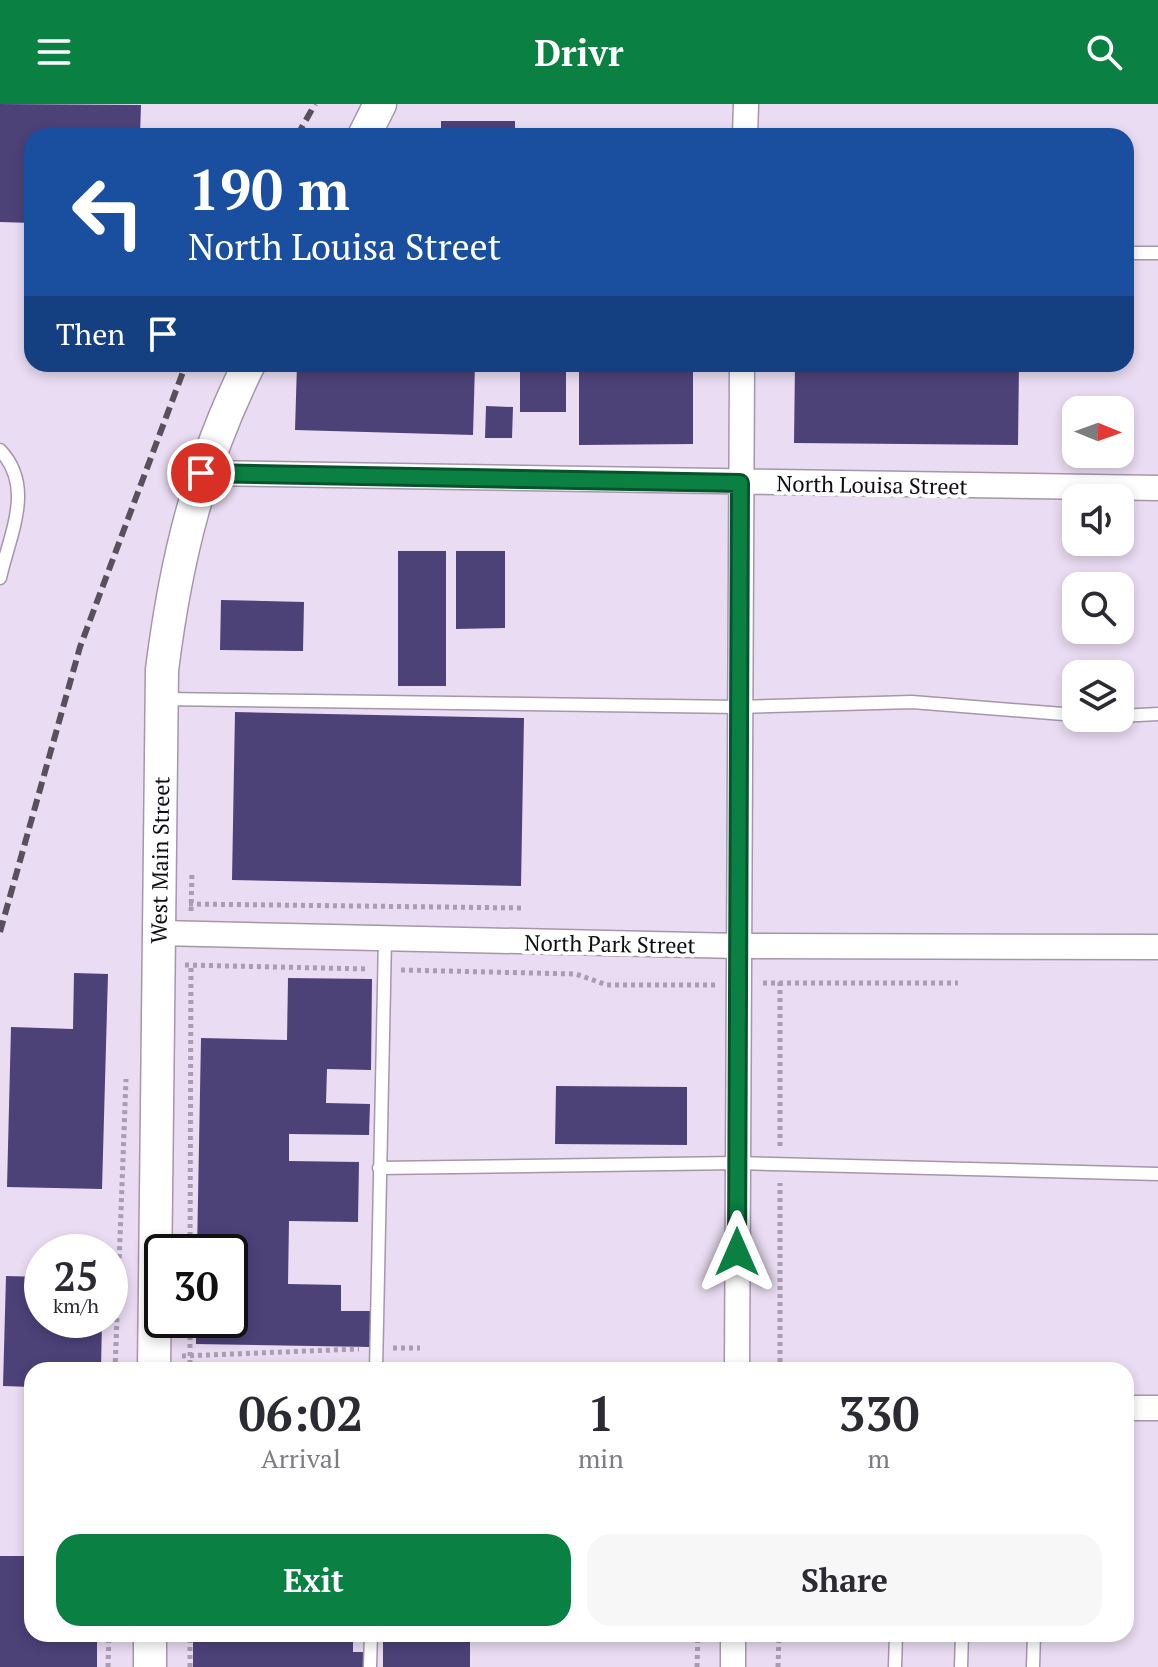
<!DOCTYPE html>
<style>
body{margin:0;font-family:"PT Serif",serif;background:#f7f7f7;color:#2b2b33;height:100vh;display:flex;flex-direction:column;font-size:30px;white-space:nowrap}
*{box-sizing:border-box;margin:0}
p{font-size:26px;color:#7c7c81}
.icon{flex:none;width:44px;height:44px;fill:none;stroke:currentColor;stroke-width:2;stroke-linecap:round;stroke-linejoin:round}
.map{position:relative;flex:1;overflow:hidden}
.panel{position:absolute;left:24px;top:1258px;width:1110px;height:280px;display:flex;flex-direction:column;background:#fff;border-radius:24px;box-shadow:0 4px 12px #0003}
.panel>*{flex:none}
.hud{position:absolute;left:24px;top:24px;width:1110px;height:244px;border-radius:24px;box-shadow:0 4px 12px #0003;background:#1a4fa0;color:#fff;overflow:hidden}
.needle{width:52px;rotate:91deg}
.fabs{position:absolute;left:1062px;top:292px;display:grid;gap:16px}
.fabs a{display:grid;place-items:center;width:72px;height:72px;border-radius:16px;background:#fff;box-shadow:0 4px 12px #0003;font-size:40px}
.speed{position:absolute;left:24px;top:1130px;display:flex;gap:16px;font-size:40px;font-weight:700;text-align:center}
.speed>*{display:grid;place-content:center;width:104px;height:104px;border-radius:50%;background:#fff;box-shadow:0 4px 12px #0003;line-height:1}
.speed small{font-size:20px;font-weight:400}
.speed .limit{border:4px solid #111;border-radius:12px;background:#fff;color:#111}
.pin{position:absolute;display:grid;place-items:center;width:68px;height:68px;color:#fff;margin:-34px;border:4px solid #fff;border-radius:50%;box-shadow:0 2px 8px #0007}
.me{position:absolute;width:88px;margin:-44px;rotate:0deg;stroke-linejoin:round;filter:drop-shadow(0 0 6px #0008)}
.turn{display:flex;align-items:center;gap:28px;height:168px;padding:0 32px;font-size:36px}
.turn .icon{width:104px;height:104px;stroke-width:2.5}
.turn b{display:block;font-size:56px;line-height:68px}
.then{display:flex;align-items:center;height:76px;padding:0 32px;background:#0003;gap:16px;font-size:30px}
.eta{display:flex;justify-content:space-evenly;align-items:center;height:136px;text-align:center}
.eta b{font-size:48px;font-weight:600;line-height:56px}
.button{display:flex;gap:16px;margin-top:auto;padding:16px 32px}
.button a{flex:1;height:92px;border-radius:24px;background:#0b8043;color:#fff;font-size:32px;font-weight:600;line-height:92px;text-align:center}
.button a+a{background:#f7f7f7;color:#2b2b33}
header{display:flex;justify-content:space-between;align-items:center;height:104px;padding:0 32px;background:#0b8043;color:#fff;font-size:36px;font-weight:600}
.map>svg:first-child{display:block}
.building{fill:#4d4278}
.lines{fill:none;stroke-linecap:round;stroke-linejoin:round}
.service-casing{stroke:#a497ac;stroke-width:15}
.minor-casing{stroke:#a497ac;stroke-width:27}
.tertiary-casing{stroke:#a497ac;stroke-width:35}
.path{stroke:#a99daf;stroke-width:5;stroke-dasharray:4 4;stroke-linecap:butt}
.service{stroke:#fff;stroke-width:12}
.minor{stroke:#fff;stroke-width:24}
.tertiary{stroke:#fff;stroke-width:32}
.rail{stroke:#58505d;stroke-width:6;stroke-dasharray:12 6;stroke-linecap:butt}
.route-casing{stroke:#07532c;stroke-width:20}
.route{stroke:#0b8043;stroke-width:14}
.labels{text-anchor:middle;stroke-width:8;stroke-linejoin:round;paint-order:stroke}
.street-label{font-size:22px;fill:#120d15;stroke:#fff}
</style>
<header><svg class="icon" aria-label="menu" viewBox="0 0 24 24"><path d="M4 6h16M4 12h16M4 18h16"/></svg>Drivr<svg class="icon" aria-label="search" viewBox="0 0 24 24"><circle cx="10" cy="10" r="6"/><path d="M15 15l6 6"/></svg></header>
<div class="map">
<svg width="1158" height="1563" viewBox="0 0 1158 1563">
<rect width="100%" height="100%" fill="#eadcf2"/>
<path class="building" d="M0,0L141,1L140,32H32V119L0,118Z
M441,17H515V32H441Z
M297,260H475L473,331L295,326Z
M520,260H566V308H520Z
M579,260H693V340L579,341Z
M795,260H1019L1018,341L794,339Z
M486,302L513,303L512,334H485Z
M398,447H446V582H398Z
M456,447H505V524L456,525Z
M221,496L304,498L303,547L220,546Z
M235,608L524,614L521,782L232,776Z
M74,869L108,870L102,1085L7,1083L11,923L73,925Z
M288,874L372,875L371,966L327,965L326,999L370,1000L369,1031L289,1030V1057L359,1058L358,1118L289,1117L288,1180L341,1181V1207H371L370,1243L196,1240V1216H230V1148H197L201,934L287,936Z
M556,982L687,983V1041L555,1040Z
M6,1172L42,1173V1216H102L101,1266H32V1283L3,1282Z
M0,1452H32V1530H97V1563H0Z
M193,1530H353V1548H365V1563H193Z
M383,1532L470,1533V1563H383Z"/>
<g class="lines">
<defs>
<path id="service" d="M1126,149H1158
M0,346C35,383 10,429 0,474
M162,595L739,603L912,598L1076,611
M1120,612L1158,610
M379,1064L737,1059L1158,1070
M376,1266L385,835
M370,1563L371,1530
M895,1563L896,1530
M961,1563L962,1530
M1033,1563L1034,1530"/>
<path id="minor" d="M745,32L746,0
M201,369L1158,384
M159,829L738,842L1158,843
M737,1266L742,260
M1126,1304H1158
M733,1563V1530"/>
<path id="tertiary" d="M364,32L380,0
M154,1266L162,566C176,454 199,361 249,260
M150,1563V1530"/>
</defs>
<use href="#service" class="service-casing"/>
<use href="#minor" class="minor-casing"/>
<use href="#tertiary" class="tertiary-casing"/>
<path class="path" d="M189,800L524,804
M191,807L192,769
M185,861L367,865
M401,866L576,870L607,881H717
M780,878V1045
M763,879H958
M190,1148L191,861
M190,1216V1266
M393,1244H420
M182,1252L359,1245
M115,1266L126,975
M780,1266V1079
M108,1563L109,1530
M190,1563V1530
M697,1563L698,1530
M778,1563L779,1530"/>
<use href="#service" class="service"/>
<use href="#minor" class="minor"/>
<use href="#tertiary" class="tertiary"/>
<path class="rail" d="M297,32L315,0
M0,828L80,543L186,260"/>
</g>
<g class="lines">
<defs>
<path id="route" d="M201,369L740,379L737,1148"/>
</defs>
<use href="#route" class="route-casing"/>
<use href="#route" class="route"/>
</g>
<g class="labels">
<g class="street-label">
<text transform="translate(872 381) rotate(1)" y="8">North Louisa Street</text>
<text transform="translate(160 756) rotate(-89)" y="8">West Main Street</text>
<text transform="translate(610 840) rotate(1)" y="8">North Park Street</text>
</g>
</g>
</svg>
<div class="fabs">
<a><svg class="needle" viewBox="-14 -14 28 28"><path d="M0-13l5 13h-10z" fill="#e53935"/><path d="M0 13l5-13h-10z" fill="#7c7c81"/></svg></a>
<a><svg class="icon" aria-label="sound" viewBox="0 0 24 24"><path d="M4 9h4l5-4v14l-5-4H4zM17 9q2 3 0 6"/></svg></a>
<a><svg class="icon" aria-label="search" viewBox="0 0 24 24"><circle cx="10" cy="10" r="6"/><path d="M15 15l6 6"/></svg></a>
<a><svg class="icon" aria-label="layers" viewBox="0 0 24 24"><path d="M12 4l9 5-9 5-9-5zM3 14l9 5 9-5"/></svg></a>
</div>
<div class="speed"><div>25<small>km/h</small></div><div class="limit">30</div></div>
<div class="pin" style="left:201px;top:369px;background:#d93025"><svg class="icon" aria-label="arrive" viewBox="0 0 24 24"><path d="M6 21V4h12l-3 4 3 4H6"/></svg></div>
<svg class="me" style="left:737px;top:1148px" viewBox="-20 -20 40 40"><path d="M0-17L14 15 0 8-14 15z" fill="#0b8043" stroke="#fff" stroke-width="4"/></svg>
<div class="hud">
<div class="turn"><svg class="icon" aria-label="left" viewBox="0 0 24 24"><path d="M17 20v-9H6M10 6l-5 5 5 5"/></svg><div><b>190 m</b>North Louisa Street</div></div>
<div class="then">Then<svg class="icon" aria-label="arrive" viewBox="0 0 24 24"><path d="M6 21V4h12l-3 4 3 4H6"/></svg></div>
</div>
<section class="panel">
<div class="eta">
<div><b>06:02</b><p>Arrival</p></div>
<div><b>1</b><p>min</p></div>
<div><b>330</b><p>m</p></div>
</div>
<div class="button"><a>Exit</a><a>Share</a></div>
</section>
</div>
